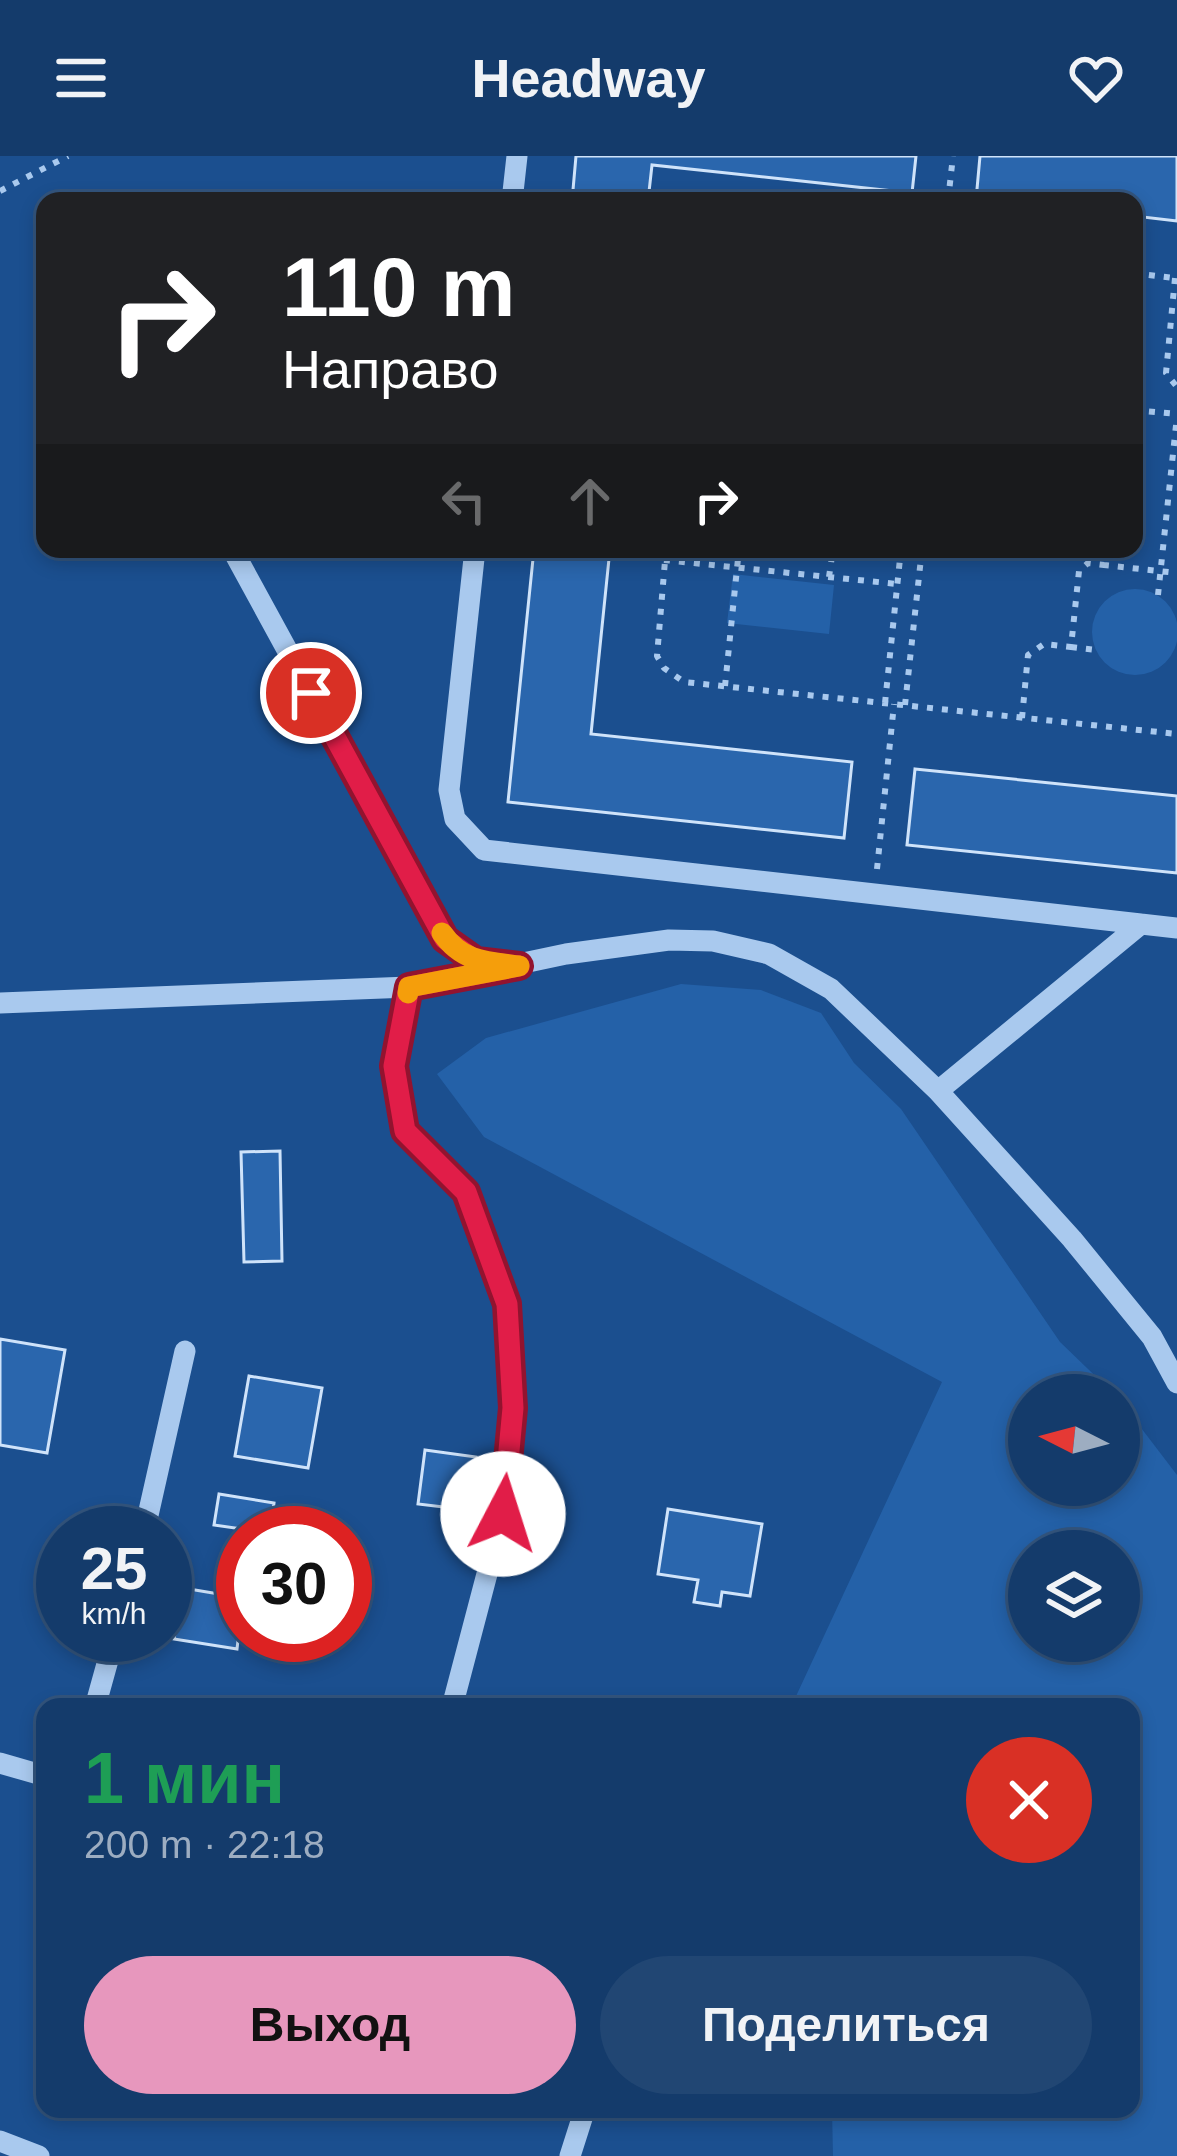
<!DOCTYPE html>
<html lang="ru">
<meta charset="utf-8">
<style>
body{margin:0;font-family:Helvetica,sans-serif;background:#214673;color:#f1f3f6;height:100vh;display:flex;flex-direction:column;font-size:45px;white-space:nowrap}
*{box-sizing:border-box;margin:0}
p{font-size:39px;color:#9dadc1}
.icon{flex:none;width:66px;height:66px;fill:none;stroke:currentColor;stroke-width:2;stroke-linecap:round;stroke-linejoin:round}
.map{position:relative;flex:1;overflow:hidden}
.drawer{position:absolute;left:36px;top:1542px;width:1104px;height:420px;display:flex;flex-direction:column;background:#143b6b;border-radius:24px;box-shadow:0 6px 18px #0003,0 0 0 3px #33557e}
.drawer>*{flex:none}
.guide{position:absolute;left:36px;top:36px;width:1107px;height:366px;border-radius:24px;box-shadow:0 6px 18px #0003,0 0 0 3px #33557e;background:#202124;color:#fff;overflow:hidden}
.needle{width:78px;rotate:276deg}
.fabs{position:absolute;left:1008px;top:1218px;display:grid;gap:24px}
.fabs a{display:grid;place-items:center;width:132px;height:132px;border-radius:50%;background:#143b6b;box-shadow:0 6px 18px #0003,0 0 0 3px #33557e;font-size:60px}
.speed{position:absolute;left:36px;top:1350px;display:flex;gap:24px;font-size:60px;font-weight:700;text-align:center}
.speed>*{display:grid;place-content:center;width:156px;height:156px;border-radius:50%;background:#143b6b;box-shadow:0 6px 18px #0003,0 0 0 3px #33557e;line-height:1}
.speed small{font-size:30px;font-weight:400}
.speed .limit{border:18px solid #d22;background:#fff;color:#111}
.pin{position:absolute;display:grid;place-items:center;width:102px;height:102px;color:#fff;margin:-51px;border:6px solid #fff;border-radius:50%;box-shadow:0 3px 12px #0007}
.me{position:absolute;width:132px;margin:-66px;rotate:5deg;stroke-linejoin:round;filter:drop-shadow(0 0 9px #0008)}
.turn{display:flex;align-items:center;gap:42px;height:252px;padding:0 48px;font-size:54px}
.turn .icon{width:156px;height:156px;stroke-width:2.5}
.turn b{display:block;font-size:84px;line-height:102px}
.lanes{display:flex;align-items:center;height:114px;padding:0 48px;background:#0003;justify-content:center;gap:60px;direction:ltr}
.lanes .off{opacity:.35}
.round{display:grid;place-items:center;flex:none;width:126px;height:126px;border-radius:63px;background:#214673}
.summary{display:flex;align-items:center;justify-content:space-between;height:204px;padding:0 48px}
h1{font-size:72px;font-weight:800;line-height:90px;color:#1e9e55}
.action{display:flex;gap:24px;margin-top:auto;padding:24px 48px}
.action a{flex:1;height:138px;border-radius:72px;background:#e797bd;color:#111;font-size:48px;font-weight:800;line-height:138px;text-align:center}
.action a+a{background:#214673;color:#f1f3f6}
header{display:flex;justify-content:space-between;align-items:center;height:156px;padding:0 48px;background:#143b6b;font-size:54px;font-weight:800}
.map>svg:first-child{display:block}
.green{fill:#2461a8;fill-rule:evenodd}
.building{fill:#2a66ad;stroke:#cfe3fa;stroke-width:3}
.lines{fill:none;stroke-linecap:round;stroke-linejoin:round}
.path{stroke:#a9c9ee;stroke-width:6;stroke-dasharray:6 9;stroke-linecap:butt}
.minor{stroke:#a9c9ee;stroke-width:21}
.route-casing{stroke:#92132f;stroke-width:30}
.route{stroke:#e11d48;stroke-width:21}
.slow{stroke:#f59e0b;stroke-width:21}
</style>
<header><svg class="icon" aria-label="menu" viewBox="0 0 24 24"><path d="M4 6h16M4 12h16M4 18h16"/></svg>Headway<svg class="icon" aria-label="heart" viewBox="0 0 24 24"><path d="M12 20l-8-8c-3-5 5-10 8-4 3-6 11-1 8 4z"/></svg></header>
<div class="map">
<svg width="1177" height="2000" viewBox="0 0 1177 2000">
<rect width="100%" height="100%" fill="#1b4f8f"/>
<path class="green" d="M733,418L834,429L829,478L727,467Z
M1092 476a43 43 0 1 1 86 0a43 43 0 1 1-86 0Z
M681,828L761,834L821,857L854,907L901,953L1060,1186L1115,1239H1029V1329H1119V1243L1177,1319V2000H833L832,1953H1131V1551H791L942,1226L484,981L437,918L486,882ZM1029,1395H1119V1485H1029Z"/>
<path class="building" d="M576,0H916L912,37L652,9L648,45H572Z
M980,0H1177V65L1134,60V45L976,44Z
M534,393H610L591,578L852,606L844,682L508,646Z
M915,613L1177,640V717L907,689Z
M280,995L282,1105L244,1106L241,996Z
M0,1183L65,1194L47,1297L0,1289Z
M249,1220L322,1232L308,1312L235,1300Z
M425,1294L476,1301L469,1354L418,1348Z
M219,1338L274,1347L270,1377L214,1369Z
M668,1353L762,1368L750,1440L722,1436L720,1450L694,1446L698,1424L658,1418Z
M73,1363L121,1374L120,1377H70Z
M183,1432L243,1442L237,1493L174,1483Z"/>
<g class="lines">
<path class="path" d="M0,35L68,0
M948,45L953,0
M1134,117L1173,122
M1175,122L1166,217L1177,231
M1134,254L1177,258
M666,393L657,500L664,512L684,526L1177,578
M1106,393L1104,409L1177,417
M664,404L897,428
M829,421L833,393
M1158,439L1177,260
M1071,491L1096,494
M725,530L739,393
M885,547L901,393
M905,549L922,393
M1022,562L1028,499L1044,488L1071,491L1079,415L1088,407L1104,409
M877,713L894,548"/>
<path class="minor" d="M512,45L517,0
M232,393L445,783L461,798L501,808
M475,393L449,634L455,663L484,694L1177,772
M409,831L394,910L405,975L466,1036L507,1148L513,1252L503,1357L452,1551
M0,847L409,831L566,798L669,784L713,785L769,798L831,833L938,935L1072,1083L1152,1181L1177,1227
M938,935L1141,768
M144,1377L185,1195
M95,1551L115,1479
M0,1607L45,1620
M0,1985L39,2000
M570,2000L585,1953"/>
</g>
<g class="lines">
<defs>
<path id="route" d="M311,537L445,783L476,805L519,810L409,831L394,910L405,975L466,1036L507,1148L513,1252L503,1358"/>
</defs>
<use href="#route" class="route-casing"/>
<use href="#route" class="route"/>
<path class="slow" d="M408,837L409,831L519,810C487,806 462,806 442,777"/>
</g>
</svg>
<div class="fabs">
<a><svg class="needle" viewBox="-14 -14 28 28"><path d="M0-13l5 13h-10z" fill="#e53935"/><path d="M0 13l5-13h-10z" fill="#9dadc1"/></svg></a>
<a><svg class="icon" aria-label="layers" viewBox="0 0 24 24"><path d="M12 4l9 5-9 5-9-5zM3 14l9 5 9-5"/></svg></a>
</div>
<div class="speed"><div>25<small>km/h</small></div><div class="limit">30</div></div>
<div class="pin" style="left:311px;top:537px;background:#d93025"><svg class="icon" aria-label="arrive" viewBox="0 0 24 24"><path d="M6 21V4h12l-3 4 3 4H6"/></svg></div>
<svg class="me" style="left:503px;top:1358px" viewBox="-20 -20 40 40"><circle r="19" fill="#fff"/><path d="M0-13L10 11 0 6-10 11z" fill="#e11d48"/></svg>
<div class="guide">
<div class="turn"><svg class="icon" aria-label="right" viewBox="0 0 24 24"><path d="M7 20v-9h11M14 6l5 5-5 5"/></svg><div><b>110 m</b>Направо</div></div>
<div class="lanes"><svg class="icon off" aria-label="left" viewBox="0 0 24 24"><path d="M17 20v-9H6M10 6l-5 5 5 5"/></svg><svg class="icon off" aria-label="ahead" viewBox="0 0 24 24"><path d="M12 20V5M6 11l6-6 6 6"/></svg><svg class="icon" aria-label="right" viewBox="0 0 24 24"><path d="M7 20v-9h11M14 6l5 5-5 5"/></svg></div>
</div>
<section class="drawer">
<div class="summary"><div><h1>1 мин</h1><p>200 m · 22:18</p></div><a class="round" style="background:#d93025;color:#fff"><svg class="icon" aria-label="close" viewBox="0 0 24 24"><path d="M6 6l12 12M18 6L6 18"/></svg></a></div>
<div class="action"><a>Выход</a><a>Поделиться</a></div>
</section>
</div>
